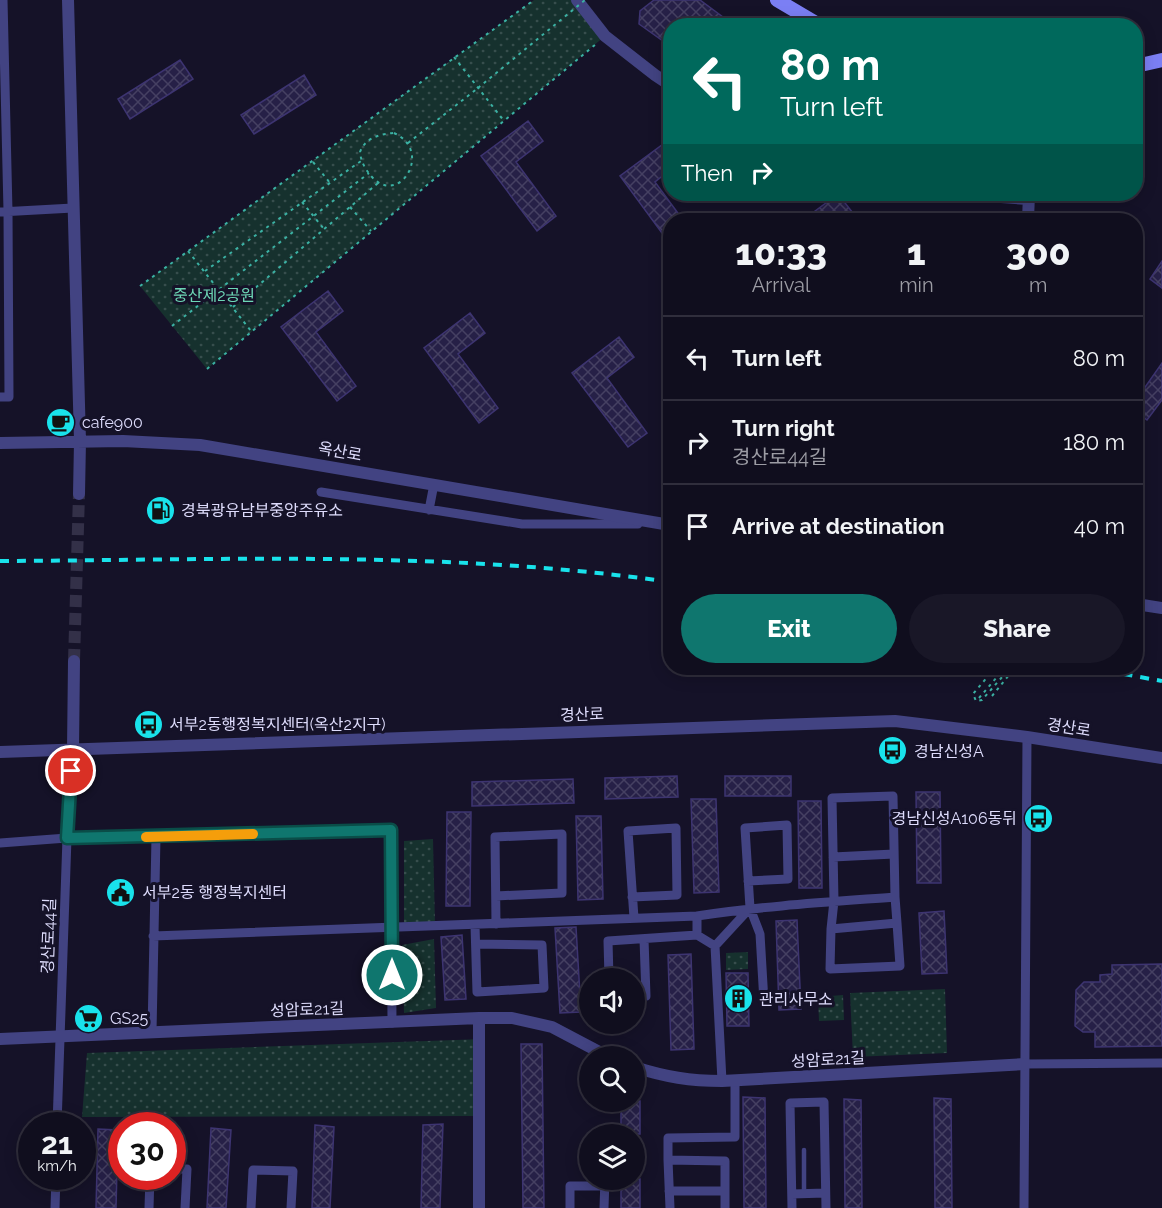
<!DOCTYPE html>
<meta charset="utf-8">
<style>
body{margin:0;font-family:Raleway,"Noto Sans KR",sans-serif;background:#191727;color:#f1f3f6;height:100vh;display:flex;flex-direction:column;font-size:22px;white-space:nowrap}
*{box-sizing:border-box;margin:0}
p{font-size:20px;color:#9c9ca4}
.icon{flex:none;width:33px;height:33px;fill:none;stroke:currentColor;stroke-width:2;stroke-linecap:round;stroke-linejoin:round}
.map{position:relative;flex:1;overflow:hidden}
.drawer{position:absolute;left:663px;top:213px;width:480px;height:462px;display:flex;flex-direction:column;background:#100e1e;border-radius:24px;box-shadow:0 3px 15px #0003,0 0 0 2px #302e3c}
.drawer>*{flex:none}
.guide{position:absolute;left:663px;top:18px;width:480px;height:183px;border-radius:24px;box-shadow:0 3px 15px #0003,0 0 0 2px #302e3c;background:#00695c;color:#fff;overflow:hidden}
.controls{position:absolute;left:579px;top:968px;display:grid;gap:12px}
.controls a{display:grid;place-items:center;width:66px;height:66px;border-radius:50%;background:#100e1e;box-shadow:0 3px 15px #0003,0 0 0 2px #302e3c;font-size:30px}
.speed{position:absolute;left:18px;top:1112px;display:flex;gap:12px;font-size:30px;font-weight:700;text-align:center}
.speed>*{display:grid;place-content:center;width:78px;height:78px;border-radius:50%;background:#100e1e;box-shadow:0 3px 15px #0003,0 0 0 2px #302e3c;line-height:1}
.speed small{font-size:15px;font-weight:400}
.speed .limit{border:9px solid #d22;background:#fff;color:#111}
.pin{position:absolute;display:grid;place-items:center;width:51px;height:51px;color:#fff;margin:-26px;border:3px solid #fff;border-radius:50%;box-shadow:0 2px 6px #0007}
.me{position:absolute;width:66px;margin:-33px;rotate:0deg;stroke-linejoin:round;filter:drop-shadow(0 0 4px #0008)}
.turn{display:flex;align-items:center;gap:21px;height:126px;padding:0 18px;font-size:27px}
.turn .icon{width:78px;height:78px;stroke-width:2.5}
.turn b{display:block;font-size:42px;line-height:51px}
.then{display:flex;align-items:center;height:57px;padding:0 18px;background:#0003;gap:12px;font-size:22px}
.eta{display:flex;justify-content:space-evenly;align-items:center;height:102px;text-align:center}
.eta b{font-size:36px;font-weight:800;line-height:42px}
.primary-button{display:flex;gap:12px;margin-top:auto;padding:12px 18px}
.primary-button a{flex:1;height:69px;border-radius:36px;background:#0f766e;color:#fff;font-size:24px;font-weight:800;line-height:69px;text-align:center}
.primary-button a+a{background:#191727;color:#f1f3f6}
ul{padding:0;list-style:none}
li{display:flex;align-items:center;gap:18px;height:84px;padding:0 18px;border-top:2px solid #302e3c}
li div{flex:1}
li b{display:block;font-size:22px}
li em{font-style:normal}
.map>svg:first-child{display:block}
.park{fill:url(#park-dots)}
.building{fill:url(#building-cross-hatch);stroke:#3d3471;stroke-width:1.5}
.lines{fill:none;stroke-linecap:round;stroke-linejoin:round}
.tertiary-tunnel{stroke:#333048;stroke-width:12;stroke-dasharray:12 6;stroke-linecap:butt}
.path{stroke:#3bb1a3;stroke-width:2;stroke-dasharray:3 4.5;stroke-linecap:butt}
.service{stroke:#424382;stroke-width:4.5}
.minor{stroke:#424382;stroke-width:9}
.tertiary{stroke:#424382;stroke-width:12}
.secondary{stroke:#7b7ff4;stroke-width:14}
.rail{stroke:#19e2eb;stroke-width:4;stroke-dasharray:9 8;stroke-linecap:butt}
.path-bridge{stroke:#3bb1a3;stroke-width:2;stroke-dasharray:3 4.5;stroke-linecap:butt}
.route-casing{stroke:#0a4d48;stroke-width:15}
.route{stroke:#0f766e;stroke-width:10}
.slow{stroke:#f59e0b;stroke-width:10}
.labels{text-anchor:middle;stroke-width:6;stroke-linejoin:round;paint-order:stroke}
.park-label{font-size:16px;fill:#6dd7b6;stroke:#151228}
.poi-label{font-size:16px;fill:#dedcfc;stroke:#151228;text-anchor:start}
.street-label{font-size:16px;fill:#dedcfc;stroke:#151228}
</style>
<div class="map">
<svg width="1162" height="1208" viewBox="0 0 1162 1208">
<defs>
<pattern id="park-dots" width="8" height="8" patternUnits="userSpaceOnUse" patternTransform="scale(1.5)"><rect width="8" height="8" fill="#16312e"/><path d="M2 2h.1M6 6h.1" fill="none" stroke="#374e4d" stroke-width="1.8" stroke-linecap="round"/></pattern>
<pattern id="building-cross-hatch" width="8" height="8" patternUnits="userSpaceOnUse" patternTransform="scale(1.5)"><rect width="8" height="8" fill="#262047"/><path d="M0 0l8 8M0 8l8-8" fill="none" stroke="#454062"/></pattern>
</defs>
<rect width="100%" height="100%" fill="#151228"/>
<path class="park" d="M534,0H577L605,36L207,369L140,286Z
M433,839L435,925L404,930V841Z
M434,939L436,1008L404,1013L402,945Z
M748,952V969L726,970V953Z
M945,989L947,1053L853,1057L850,993Z
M843,995L844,1020L819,1021L818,997Z
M484,1039L485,1116L82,1117L87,1053Z"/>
<path class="building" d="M654,0H700L735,26H670V46L639,24L640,11Z
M180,60L193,79L130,119L118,99Z
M304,75L316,95L254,134L241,115Z
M528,121L543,141L516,162L556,216L537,231L481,156Z
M670,139V170L655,182L683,220H670V244L620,176Z
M838,194L853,213L844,220H803Z
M1162,261V288L1150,279Z
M328,291L343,311L316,332L356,386L337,401L281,327Z
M470,313L485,333L458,354L498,408L479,423L424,348Z
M619,337L634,357L607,378L647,433L628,447L572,373Z
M1162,363V400L1147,420L1136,412V400Z
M677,776L678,797L605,799V778Z
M725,776H791V796H725Z
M573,779L574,803L472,806V782Z
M916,792H940L941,883H917Z
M691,799H716L719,892L694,893Z
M798,801H821L822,888H799Z
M447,812H471L470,906H446Z
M576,816H601L603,899L578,900Z
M944,911L947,973L922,974L919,913Z
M797,920L801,1009L779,1010L776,921Z
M576,927L581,1012L560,1013L555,928Z
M462,935L466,999L445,1000L441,937Z
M691,954L694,1049L671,1050L668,955Z
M1162,964V1046L1095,1047V1032H1083L1075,1026L1076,990L1084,982H1100V975L1112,974V965Z
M726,973H748L749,1026H727Z
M521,1044H542L544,1208H523Z
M743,1097L765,1098L766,1208H744Z
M934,1098L951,1099L952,1208H935Z
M844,1099L861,1100L862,1208H845Z
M621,1101H640V1134H621Z
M443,1124L440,1208H421L423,1125Z
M315,1125L334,1127L330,1208H312Z
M211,1128L231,1130L226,1208H207Z
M98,1129L118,1130L116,1208H96Z
M621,1179H640V1208H621Z"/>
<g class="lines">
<path class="tertiary-tunnel" d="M74,661L79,494"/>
<path class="path" d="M454,57L504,121
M394,133C434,151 399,207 372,177C365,169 361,162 360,152C365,138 380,134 394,133Z
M408,143L478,88
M313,162L330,183
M302,202L324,229
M350,207L371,231
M188,251L251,331
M205,271L361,161
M140,286L534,0
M233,307L378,183
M172,326L369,173
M207,369L596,44
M995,668L973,694L976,701L982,700L1010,668
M992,696L1009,675L1010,670
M979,698L1003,670V668"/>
<path class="service" d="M804,1193V1150"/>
<path class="minor" d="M0,212L73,208
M0,397H9L8,211L3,0
M321,492L522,524H638
M429,510L434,484
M0,843L67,838L391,830L392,1023
M833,857L894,854
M496,896L562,893V834L495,837L496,924
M632,897L677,895L676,828L628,831L634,918
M750,908L760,934L764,1002
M475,925L477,992L544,988L542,945L476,944
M831,929L830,969L900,966L897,923
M153,936L697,916
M715,946L697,935V916C763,906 829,902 895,897L893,796L832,798L834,901L831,929L897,923L895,897
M609,978L608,941L697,935
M634,997L646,996L644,939
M152,1032L156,837
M1025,1064L1162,1063
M722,1081L715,946L750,908L745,828L787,825L788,879L748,881
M57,1125L67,838L73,749
M668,1160V1138L735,1137V1080
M172,1169H187L185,1208
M669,1191H724
M792,1194L825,1193
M55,1208L56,1176
M149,1208L150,1176
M251,1208L253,1170L293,1171L291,1208
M570,1208V1186H604
M604,1208L605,1179
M670,1208L668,1160L725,1161V1208
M792,1208L790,1103L824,1102L826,1208
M1024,1208L1027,737"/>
<path class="tertiary" d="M68,0L80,441L79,494
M577,0L605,36L655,75L670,85
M960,194L1028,199
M1028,220L1029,194
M0,443L123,441L200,445L670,525
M1136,604L1162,608
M73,749L74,661
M0,752L895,721L1027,737L1162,758
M0,1039L479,1018H512L552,1027L607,1056
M634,1067C666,1077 690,1081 722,1081L1025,1064
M479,1208V1018"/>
<path class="secondary" d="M777,0L821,26
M1136,66L1162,60"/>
<path class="rail" d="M0,561C223,560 449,550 670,582
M1090,668L1162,681"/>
<path class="path-bridge" d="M478,88L585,0"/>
</g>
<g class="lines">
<defs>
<path id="route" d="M71,771L67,838L391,830L392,975"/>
</defs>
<use href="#route" class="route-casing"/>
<use href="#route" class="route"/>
<path class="slow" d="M146,837L253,834"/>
</g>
<defs>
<symbol id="cafe-disc" viewBox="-11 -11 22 22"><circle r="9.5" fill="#19e2eb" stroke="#151228"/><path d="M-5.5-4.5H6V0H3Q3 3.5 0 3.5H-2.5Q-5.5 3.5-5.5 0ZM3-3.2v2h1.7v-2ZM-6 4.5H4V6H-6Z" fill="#111"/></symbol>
<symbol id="fuel-disc" viewBox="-11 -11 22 22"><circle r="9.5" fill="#19e2eb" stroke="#151228"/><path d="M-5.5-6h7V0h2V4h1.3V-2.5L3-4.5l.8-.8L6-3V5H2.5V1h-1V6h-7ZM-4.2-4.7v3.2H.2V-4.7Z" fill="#111"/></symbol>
<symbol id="bus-disc" viewBox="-11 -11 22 22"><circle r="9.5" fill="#19e2eb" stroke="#151228"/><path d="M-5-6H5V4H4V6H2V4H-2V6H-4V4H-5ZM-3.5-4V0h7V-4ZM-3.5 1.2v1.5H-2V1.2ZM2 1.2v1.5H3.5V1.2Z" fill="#111"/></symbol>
<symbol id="civic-disc" viewBox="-11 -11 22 22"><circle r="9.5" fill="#19e2eb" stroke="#151228"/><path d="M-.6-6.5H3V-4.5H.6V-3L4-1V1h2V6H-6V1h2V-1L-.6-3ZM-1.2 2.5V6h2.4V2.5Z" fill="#111"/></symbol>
<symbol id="building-disc" viewBox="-11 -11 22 22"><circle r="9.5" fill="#19e2eb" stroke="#151228"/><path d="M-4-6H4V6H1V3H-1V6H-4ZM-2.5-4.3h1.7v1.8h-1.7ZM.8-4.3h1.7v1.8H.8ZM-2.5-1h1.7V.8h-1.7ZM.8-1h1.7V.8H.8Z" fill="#111"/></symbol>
<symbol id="supermarket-disc" viewBox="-11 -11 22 22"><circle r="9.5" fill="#19e2eb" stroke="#151228"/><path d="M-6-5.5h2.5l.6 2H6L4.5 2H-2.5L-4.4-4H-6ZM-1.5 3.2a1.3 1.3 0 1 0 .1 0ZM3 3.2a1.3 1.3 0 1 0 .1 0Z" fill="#111"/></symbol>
</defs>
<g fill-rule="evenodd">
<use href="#cafe-disc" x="44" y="406" width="33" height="33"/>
<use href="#fuel-disc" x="144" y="494" width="33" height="33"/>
<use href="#bus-disc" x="132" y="708" width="33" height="33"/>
<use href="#bus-disc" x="876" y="734" width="33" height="33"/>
<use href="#bus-disc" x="1022" y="802" width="33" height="33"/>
<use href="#civic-disc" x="104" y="876" width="33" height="33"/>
<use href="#building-disc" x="722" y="982" width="33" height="33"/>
<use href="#supermarket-disc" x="72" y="1002" width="33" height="33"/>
</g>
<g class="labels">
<g class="park-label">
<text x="214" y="301">중산제2공원</text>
</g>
<g class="poi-label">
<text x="82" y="428">cafe900</text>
<text x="181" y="516">경북광유남부중앙주유소</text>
<text x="169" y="730">서부2동행정복지센터(옥산2지구)</text>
<text x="914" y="757">경남신성A</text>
<text x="1017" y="824" text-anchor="end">경남신성A106동뒤</text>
<text x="142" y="898">서부2동 행정복지센터</text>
<text x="759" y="1005">관리사무소</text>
<text x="110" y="1024">GS25</text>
</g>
<g class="street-label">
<text transform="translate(340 451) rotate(10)" y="6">옥산로</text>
<text transform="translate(582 714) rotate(-2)" y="6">경산로</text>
<text transform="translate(1069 727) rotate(9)" y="6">경산로</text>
<text transform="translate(48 936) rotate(-88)" y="6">경산로44길</text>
<text transform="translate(307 1009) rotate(-2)" y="6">성암로21길</text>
<text transform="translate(828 1059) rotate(-3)" y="6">성암로21길</text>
</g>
</g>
</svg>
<div class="controls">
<a><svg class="icon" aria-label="sound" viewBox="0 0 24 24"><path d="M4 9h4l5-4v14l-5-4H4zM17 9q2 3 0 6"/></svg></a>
<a><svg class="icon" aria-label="search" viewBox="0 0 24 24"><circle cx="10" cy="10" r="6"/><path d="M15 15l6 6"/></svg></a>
<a><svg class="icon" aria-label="layers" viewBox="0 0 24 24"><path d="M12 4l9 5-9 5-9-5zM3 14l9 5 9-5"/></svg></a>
</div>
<div class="speed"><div>21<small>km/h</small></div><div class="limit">30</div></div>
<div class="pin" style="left:71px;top:771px;background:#d93025"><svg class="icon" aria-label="arrive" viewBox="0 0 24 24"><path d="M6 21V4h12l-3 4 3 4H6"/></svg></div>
<svg class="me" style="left:392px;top:975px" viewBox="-20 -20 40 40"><circle r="17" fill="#0f766e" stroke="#fff" stroke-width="3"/><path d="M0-11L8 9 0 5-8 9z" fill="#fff"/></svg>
<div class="guide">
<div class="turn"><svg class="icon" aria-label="left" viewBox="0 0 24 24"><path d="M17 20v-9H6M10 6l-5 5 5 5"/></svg><div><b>80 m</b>Turn left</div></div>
<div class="then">Then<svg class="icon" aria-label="right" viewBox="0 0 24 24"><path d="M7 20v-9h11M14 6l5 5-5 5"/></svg></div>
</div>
<section class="drawer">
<div class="eta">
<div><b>10:33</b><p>Arrival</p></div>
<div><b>1</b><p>min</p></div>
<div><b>300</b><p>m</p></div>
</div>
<ul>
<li><svg class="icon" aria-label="left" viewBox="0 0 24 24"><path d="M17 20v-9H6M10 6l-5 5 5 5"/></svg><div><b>Turn left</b></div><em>80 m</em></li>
<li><svg class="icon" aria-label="right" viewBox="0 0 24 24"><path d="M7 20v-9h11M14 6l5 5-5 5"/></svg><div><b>Turn right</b><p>경산로44길</p></div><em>180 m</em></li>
<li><svg class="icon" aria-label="arrive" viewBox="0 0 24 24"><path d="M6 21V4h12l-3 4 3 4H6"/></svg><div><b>Arrive at destination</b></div><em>40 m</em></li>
</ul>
<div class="primary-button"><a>Exit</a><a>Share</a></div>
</section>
</div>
